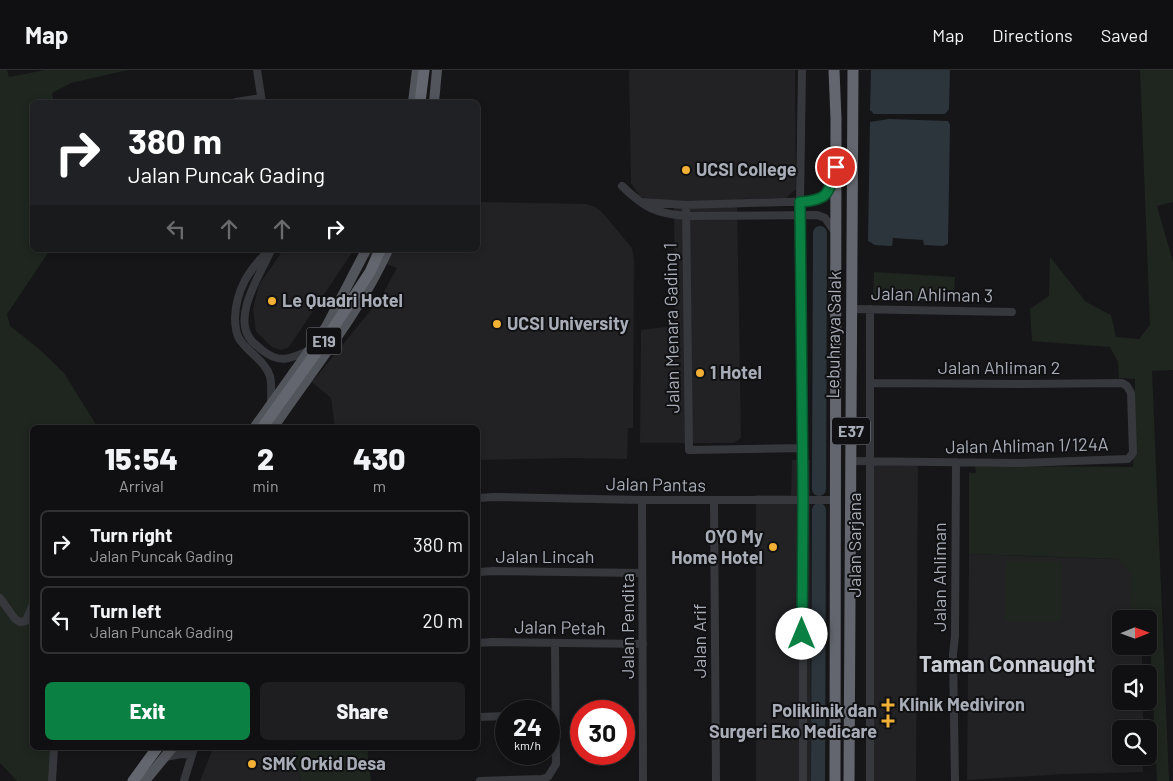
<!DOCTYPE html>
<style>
body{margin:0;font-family:Barlow,sans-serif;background:#1e1e20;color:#f1f3f6;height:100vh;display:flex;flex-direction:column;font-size:19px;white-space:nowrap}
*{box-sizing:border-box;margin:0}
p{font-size:16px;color:#9c9d9f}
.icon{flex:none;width:28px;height:28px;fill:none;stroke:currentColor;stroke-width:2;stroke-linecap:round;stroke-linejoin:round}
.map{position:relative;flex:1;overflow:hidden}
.drawer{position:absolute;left:30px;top:355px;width:450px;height:325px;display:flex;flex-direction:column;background:#101012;border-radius:8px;box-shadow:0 2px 8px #0003,0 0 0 1px #303032}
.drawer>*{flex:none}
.guide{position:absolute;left:30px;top:30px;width:450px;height:152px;border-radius:8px;box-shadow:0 2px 8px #0003,0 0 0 1px #303032;background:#202124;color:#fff;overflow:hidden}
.needle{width:32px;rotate:89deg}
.tools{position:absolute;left:1112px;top:540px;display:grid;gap:10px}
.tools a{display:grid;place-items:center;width:45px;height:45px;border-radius:8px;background:#101012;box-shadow:0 2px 8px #0003,0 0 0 1px #303032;font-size:25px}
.speed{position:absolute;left:495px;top:630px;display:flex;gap:10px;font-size:25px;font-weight:700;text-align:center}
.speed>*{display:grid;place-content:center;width:65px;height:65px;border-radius:50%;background:#101012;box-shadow:0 2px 8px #0003,0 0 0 1px #303032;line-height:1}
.speed small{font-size:12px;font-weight:400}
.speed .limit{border:8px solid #d22;background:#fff;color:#111}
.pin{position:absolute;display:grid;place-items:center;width:42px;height:42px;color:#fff;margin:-21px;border:2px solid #fff;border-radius:50%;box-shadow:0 1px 5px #0007}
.me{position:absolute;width:55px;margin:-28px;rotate:0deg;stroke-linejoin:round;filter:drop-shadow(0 0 4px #0008)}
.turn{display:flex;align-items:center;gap:18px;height:105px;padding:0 15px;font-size:22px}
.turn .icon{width:65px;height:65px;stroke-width:2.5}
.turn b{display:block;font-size:35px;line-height:42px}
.lanes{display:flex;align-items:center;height:48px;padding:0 15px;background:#0003;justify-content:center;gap:25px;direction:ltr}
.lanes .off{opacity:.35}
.eta{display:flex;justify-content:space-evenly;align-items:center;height:85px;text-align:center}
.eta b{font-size:30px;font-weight:800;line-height:35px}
.cta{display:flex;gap:10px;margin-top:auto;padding:10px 15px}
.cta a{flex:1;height:58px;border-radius:8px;background:#0b8043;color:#fff;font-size:20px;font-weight:800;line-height:58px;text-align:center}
.cta a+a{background:#1e1e20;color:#f1f3f6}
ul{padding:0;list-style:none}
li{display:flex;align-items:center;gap:15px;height:68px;margin:0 10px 8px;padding:0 5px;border:2px solid #303032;border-radius:8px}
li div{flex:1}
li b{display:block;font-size:19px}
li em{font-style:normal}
header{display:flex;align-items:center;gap:30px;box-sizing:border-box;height:70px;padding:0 25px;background:#101012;border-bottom:1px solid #303032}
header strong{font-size:24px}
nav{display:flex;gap:28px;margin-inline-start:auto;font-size:18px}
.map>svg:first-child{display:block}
.built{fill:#222225}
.green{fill:#1e261f}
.water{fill:#2c353c}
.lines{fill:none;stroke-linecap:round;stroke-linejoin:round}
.river{stroke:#2c353c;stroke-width:14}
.minor{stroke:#37383d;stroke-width:8}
.major{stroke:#53555c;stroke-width:10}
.highway{stroke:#63666e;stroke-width:11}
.route-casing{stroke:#07532c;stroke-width:12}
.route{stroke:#0b8043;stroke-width:9}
.poi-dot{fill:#f2b134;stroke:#111113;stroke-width:2}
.labels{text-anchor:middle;stroke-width:4;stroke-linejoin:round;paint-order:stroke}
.shield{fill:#111113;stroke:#7b7e86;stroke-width:1}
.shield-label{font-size:16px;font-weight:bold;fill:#a8adb8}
.poi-label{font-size:18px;font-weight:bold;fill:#a8adb8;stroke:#111113;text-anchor:start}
.street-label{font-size:18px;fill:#a8adb8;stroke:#111113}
.district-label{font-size:22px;font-weight:bold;fill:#c9ccd4;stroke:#111113}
</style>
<header>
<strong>Map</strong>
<nav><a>Map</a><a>Directions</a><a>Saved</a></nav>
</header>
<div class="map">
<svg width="1173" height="711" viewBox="0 0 1173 711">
<rect width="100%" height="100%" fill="#161618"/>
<path class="built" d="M629,0H795L796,119L786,128L737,129L741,368L734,373H640L641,260L675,256L674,132L640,127L631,113Z
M478,132L586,134L595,137L602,142L632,178L634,190L633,358H628L627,389L573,388L478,390V358L335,357L331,328L312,312L380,229L397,198L353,181L289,277L281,280L272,277L256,261L253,239L259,215L283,180H478Z
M868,388L918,390L916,711H871Z
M792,390H810L811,711H756V425H791Z
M969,484L1141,490L1142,549H1121V576H1142V604H1121V631H1143V659H1121V686H1143V702L1064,704L967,710Z
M213,678H293L301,711H200Z"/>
<path class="green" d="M0,0H7L9,7L45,0H128L71,13L52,23L54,32H32V180H50L7,244L10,256L38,278L64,303L97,356H162L167,357L32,358V678H50L49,711H17L0,693Z
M1140,0H1173V132L1157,136L1173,192V300L1152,301L1169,711H1157L1149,549H1130L1132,504L1118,489L969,484V403H976L975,396L1133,397L1135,309L1119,308L1118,292L1110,277L1032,271L1030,239L1049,226L1050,187L1086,232L1111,245L1116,267L1139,269L1150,255Z
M874,202L955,207L954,223L944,232L873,231Z
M1006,491H1061V551H1006Z
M293,678H367L371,711H301Z"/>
<path class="water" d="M871,0H950L949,39L945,44H874L870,40Z
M889,49L948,51L950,55L948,174L943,176L924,175L923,170L893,168L892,176L875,175L868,171L870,52Z"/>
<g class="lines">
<path class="river" d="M819,419L820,163
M818,711L819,440"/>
<path class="minor" d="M257,0L262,32
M802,0L800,132L803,430V711
M236,32L261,28
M622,116C645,138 654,143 686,146L817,145L825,148L835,162
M642,132L686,135L817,131L825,126L833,106
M686,135L689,380L803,378
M269,180C249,200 236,219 235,248C235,255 236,264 240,270C249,283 265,291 270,306C272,314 271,324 271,333
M271,180C262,202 231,246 251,270C254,274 259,277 262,280C279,294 290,289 308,281
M852,239L1012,242
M870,239V711
M851,391L1020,393L1128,389L1133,383L1131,323L1127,316L1122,313L1022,314L870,313
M478,428L494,427L642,430H835
M642,430L643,711
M714,431L716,711
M478,502L493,501L642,503
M0,528L15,549L20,552L26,551L32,536
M478,573L492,572L643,574
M478,647L506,646
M165,687L181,684L192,685
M52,711L54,678
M184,711L194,678
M480,711L542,709L548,707L556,694L555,573
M955,711L953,584L955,566L956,392"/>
<path class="major" d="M413,32L417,0
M434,32L437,0
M254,358L326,257L366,180
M273,358C312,300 359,244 388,180
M145,711L172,678"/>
<path class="highway" d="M834,0L836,49L835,711
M420,32L424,0
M262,358L328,266L370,202L380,180
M133,711L157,678
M849,711L853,0"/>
</g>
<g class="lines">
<defs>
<path id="route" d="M802,564L803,430L800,132C830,130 828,123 836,97"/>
</defs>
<use href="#route" class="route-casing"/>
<use href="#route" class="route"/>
</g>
<g class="poi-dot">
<circle cx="686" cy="100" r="5"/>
<circle cx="272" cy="231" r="5"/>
<circle cx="497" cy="254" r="5"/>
<circle cx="700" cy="303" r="5"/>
<circle cx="773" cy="477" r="5"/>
<path d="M885.5 627.5h5v5h5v5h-5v5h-5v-5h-5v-5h5z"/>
<path d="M885.5 643.5h5v5h5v5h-5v5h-5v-5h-5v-5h5z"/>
<circle cx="252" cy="694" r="5"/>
</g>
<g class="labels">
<g class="shield">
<rect x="306.5" y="257.5" width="35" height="27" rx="4"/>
<rect x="832" y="347.5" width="38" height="27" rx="4"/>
</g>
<g class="shield-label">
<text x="324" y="277">E19</text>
<text x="851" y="367">E37</text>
</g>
<g class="poi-label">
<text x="696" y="106">UCSI College</text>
<text x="282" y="237">Le Quadri Hotel</text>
<text x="507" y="260">UCSI University</text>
<text x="710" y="309">1 Hotel</text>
<text x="763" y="473" text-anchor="end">OYO My<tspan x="763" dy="21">Home Hotel</tspan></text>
<text x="899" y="641">Klinik Mediviron</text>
<text x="877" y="647" text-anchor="end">Poliklinik dan<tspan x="877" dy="21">Surgeri Eko Medicare</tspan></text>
<text x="262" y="700">SMK Orkid Desa</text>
</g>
<g class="street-label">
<text transform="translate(932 225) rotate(1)" y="6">Jalan Ahliman 3</text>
<text transform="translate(672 258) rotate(-91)" y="6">Jalan Menara Gading 1</text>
<text transform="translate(834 265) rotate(-89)" y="6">Lebuhraya Salak</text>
<text x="999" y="304">Jalan Ahliman 2</text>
<text transform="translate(1027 376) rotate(-1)" y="6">Jalan Ahliman 1/124A</text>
<text transform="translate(656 415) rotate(1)" y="6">Jalan Pantas</text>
<text transform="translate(855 475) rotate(-90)" y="6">Jalan Sarjana</text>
<text x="545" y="493">Jalan Lincah</text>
<text transform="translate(940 507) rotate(-90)" y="6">Jalan Ahliman</text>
<text transform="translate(628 556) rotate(-90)" y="6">Jalan Pendita</text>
<text transform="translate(560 558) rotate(1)" y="6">Jalan Petah</text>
<text transform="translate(700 571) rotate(-90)" y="6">Jalan Arif</text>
</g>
<g class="district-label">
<text x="1007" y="602">Taman Connaught</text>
</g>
</g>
</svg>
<div class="tools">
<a><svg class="needle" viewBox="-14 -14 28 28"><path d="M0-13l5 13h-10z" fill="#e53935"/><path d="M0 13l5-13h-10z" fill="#9c9d9f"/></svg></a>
<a><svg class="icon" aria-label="sound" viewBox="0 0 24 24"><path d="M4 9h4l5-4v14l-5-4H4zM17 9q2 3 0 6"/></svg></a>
<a><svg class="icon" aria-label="search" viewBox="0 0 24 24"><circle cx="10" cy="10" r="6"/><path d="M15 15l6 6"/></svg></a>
</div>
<div class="speed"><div>24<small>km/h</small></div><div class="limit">30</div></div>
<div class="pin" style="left:836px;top:97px;background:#d93025"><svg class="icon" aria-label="arrive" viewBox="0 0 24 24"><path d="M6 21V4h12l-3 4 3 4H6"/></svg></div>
<svg class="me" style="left:802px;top:564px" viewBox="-20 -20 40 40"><circle r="19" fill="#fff"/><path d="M0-13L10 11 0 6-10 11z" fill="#0b8043"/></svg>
<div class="guide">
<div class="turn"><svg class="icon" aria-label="right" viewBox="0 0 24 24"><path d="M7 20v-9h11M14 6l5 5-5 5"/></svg><div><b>380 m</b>Jalan Puncak Gading</div></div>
<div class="lanes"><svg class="icon off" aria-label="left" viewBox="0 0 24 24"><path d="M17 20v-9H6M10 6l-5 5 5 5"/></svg><svg class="icon off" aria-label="ahead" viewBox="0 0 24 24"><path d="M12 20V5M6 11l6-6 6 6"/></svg><svg class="icon off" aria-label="ahead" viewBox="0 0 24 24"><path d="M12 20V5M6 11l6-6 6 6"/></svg><svg class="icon" aria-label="right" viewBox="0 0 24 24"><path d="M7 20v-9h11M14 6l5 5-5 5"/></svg></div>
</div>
<section class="drawer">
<div class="eta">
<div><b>15:54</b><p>Arrival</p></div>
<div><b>2</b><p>min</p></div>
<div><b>430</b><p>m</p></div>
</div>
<ul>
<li><svg class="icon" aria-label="right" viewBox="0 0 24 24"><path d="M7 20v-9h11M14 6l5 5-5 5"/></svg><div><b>Turn right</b><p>Jalan Puncak Gading</p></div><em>380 m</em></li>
<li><svg class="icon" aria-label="left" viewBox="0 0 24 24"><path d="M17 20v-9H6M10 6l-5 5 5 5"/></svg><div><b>Turn left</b><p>Jalan Puncak Gading</p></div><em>20 m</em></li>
</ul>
<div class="cta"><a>Exit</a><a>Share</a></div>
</section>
</div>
